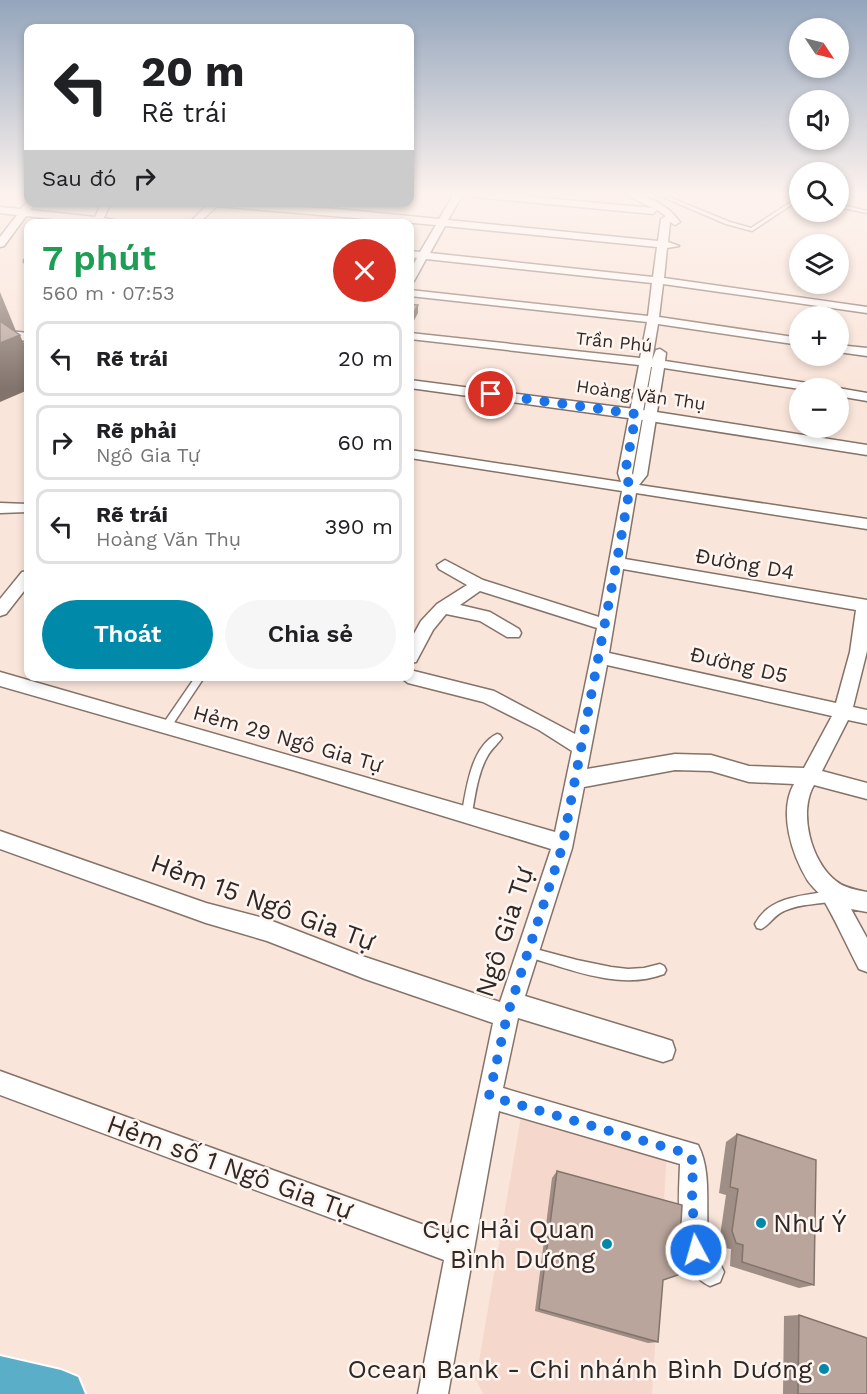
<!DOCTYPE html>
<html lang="vi">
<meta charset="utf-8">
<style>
body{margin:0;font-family:"Work Sans",sans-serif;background:#f6f6f6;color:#202124;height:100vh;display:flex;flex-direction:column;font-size:22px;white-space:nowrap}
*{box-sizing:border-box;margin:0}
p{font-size:20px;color:#757577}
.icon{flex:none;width:33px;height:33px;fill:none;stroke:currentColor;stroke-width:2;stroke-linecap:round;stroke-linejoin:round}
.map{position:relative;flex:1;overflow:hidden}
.side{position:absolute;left:24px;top:219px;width:390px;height:462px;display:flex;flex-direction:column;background:#fff;border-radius:12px;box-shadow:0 3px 9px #0003}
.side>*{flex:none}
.top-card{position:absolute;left:24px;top:24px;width:390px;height:183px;border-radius:12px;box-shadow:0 3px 9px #0003;background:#fff;color:#202124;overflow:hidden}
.needle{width:39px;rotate:125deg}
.fabs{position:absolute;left:789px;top:18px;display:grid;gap:12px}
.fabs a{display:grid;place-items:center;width:60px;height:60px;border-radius:50%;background:#fff;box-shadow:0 3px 9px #0003;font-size:30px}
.pin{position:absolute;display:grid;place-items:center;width:51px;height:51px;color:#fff;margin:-26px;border:3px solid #fff;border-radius:50%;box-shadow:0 2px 6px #0007}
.me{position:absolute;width:66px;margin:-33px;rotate:354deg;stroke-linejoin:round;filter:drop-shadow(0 0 4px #0008)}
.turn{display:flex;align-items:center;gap:21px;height:126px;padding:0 18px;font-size:27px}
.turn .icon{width:78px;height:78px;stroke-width:2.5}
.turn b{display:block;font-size:42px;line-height:51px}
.then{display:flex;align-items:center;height:57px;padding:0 18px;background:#0003;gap:12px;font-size:22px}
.round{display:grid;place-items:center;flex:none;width:63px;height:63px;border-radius:32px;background:#f6f6f6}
.headline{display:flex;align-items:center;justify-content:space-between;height:102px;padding:0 18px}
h1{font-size:36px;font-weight:600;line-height:45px;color:#1e9e55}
.primary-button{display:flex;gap:12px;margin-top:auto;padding:12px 18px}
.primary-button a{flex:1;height:69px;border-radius:36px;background:#0189a9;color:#fff;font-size:24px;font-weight:600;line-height:69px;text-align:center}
.primary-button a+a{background:#f6f6f6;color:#202124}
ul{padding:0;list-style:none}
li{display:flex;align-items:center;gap:18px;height:75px;margin:0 12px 9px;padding:0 6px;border:3px solid #e0e0e0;border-radius:12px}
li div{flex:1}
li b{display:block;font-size:22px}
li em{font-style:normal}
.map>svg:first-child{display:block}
.built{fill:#f5d8cb}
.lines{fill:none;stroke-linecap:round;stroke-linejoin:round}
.service-casing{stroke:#857268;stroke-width:3}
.minor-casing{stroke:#857268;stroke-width:3}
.tertiary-casing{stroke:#857268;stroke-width:3}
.trunk-casing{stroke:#fff;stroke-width:4}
.service{fill:#fff;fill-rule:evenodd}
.minor{fill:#fff;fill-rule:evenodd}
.tertiary{fill:#fff;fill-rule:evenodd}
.trunk{fill:#5aaec7;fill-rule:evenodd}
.wall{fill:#9f8e85}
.shaded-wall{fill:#82746c}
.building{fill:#b9a59b;stroke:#82746c;stroke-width:1.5}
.route{stroke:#1a73e8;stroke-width:10;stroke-dasharray:0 18}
.poi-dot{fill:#0189a9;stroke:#fef5f1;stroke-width:2}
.labels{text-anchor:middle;stroke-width:5;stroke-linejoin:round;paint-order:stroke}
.far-street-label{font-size:18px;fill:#2f2824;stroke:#fef5f1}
.street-label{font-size:21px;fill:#2f2824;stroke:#fef5f1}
.near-street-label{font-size:26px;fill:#2f2824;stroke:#fef5f1}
.near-poi-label{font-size:26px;fill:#2f2824;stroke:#fef5f1;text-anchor:end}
</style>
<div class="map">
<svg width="867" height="1394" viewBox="0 0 867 1394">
<rect width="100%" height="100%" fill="#fae5da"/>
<path class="built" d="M521,1116L667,1152L652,1394H483L476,1379Z"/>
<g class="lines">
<defs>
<path id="service" d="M656,194H661L730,222L751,228L800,196V199L752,231L726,224Z
M838,204L867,211V213L838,207Z
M24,260H28V262H24Z
M28,340V345L25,349L22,357L28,367V373L26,372L16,357L20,348Z
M196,676H205L169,730H163L161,727L163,724Z
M497,734L500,735L502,738C497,745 491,749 487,757C477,775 475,798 471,818L470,821L466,822L462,821L461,818C466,792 470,747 497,734Z
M833,891L837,892L838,896L837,900C820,905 801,903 784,911C774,915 770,925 761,929L757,928L755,924C769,896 806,895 833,891Z
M528,947L577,960L611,967L628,969L644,968L660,964L664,966L666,970L664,974C620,991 570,969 528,957L524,956L522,952L524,948Z"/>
<path id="minor" d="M454,194H463L448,220L658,241L661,219L666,216L657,210L653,214L474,197L469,194H500L653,208L624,194C646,193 669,206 680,222L675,225L670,222L668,242L679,246L667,248L664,278L867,307V313L663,284L659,317L800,338V345L658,324L652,360L656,350L660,349L666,353L665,361L814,384L820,388L800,389L664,368L647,475L639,485L867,519V529L636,493L625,559L867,600V651L853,707L867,710V724L848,720L822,771L867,783V799L814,785C798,812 811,862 836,881C844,888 857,890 867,892V912L851,909L867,938V972L859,969C847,946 836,921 823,899C819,892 812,887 808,881C792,855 778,812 794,784L749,782L711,771L675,770L584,787L572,848L525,996L663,1038L672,1041L675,1050L672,1059L663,1062L518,1018L503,1088L698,1145C713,1174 704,1211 709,1243C711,1252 720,1262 724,1272L720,1282L710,1286C672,1270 679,1199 680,1164L499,1111L448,1394H418L444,1260L0,1095V1071L449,1234L493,1023L365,979L267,941L206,923L0,849V831L206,903L267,919L365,957L500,1002L551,849L296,771L0,686V672L555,832L572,751L539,730L483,702L408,683L399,676H410V670L494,691L575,734L597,628L480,591L460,605L490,612L519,629L521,633L519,637H507L480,621L446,614L433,630L416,662L410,663V641L421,621L437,604L467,585L439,569L437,565L445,560L483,580L599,617L622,491L410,458V450L621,482L618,473L639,365L410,339V333L640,358L647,322L410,296V290L648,316L652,283L426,259L414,281L410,282V271L417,258L410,257V251L420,252L436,225L217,206L198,224H188L210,202L337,209L439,219ZM445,226L657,247L653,277L430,253ZM651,367H652L633,475L632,473ZM623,569L856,610L850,652L836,703L609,653ZM607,665L832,716L804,768L749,766L711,755L675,754L587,769Z
M30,202L34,205L30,210L95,217L102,202H111L104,218L133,224H98L26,216L4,246L0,247V237L17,215L0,213V207L21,209L26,203Z
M838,345L867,348V356L838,352Z
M837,388H838L867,393V401L838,396Z
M0,503L28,504V512L0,513Z
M28,571V586L6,614L0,616V599L22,572Z"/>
<path id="tertiary" d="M0,330L28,333V341L0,338Z
M410,380L650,411L867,445V455L650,421L410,388Z"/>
<path id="trunk" d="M0,1356L61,1370L78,1377L85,1394H0Z"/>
</defs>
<use href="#service" class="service-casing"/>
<use href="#minor" class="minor-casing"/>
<use href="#tertiary" class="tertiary-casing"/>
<use href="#trunk" class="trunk-casing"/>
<use href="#service" class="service"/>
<use href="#minor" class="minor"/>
<use href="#tertiary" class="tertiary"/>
<use href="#trunk" class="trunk"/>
</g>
<path class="wall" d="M737,1134L814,1285L799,1288L730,1266L731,1249L725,1248L720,1236L726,1195L719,1193L726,1142Z
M557,1171L658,1342L648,1343L535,1311L552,1178Z
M799,1315L867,1394H783L784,1316Z"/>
<path class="shaded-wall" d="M0,292L18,336L20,335L28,355V390L0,402Z
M418,305V313L410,328V319Z"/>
<path class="building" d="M410,304L418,305L410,319Z
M0,321L20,335L0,343Z
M737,1134L816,1160L814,1285L742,1262L743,1245L736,1243L732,1231L738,1189L730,1187Z
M557,1171L682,1205L678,1275L663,1280L658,1342L539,1309Z
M799,1315L867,1338V1394H798Z"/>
<linearGradient id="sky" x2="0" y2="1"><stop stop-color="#94a5bc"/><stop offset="0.5" stop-color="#fdf3ee"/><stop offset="1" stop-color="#fdf3ee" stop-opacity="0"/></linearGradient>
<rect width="867" height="389" fill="url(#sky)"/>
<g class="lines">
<path class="route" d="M491,394L636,414L625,473L630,487L620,544L562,848L507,1016L489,1096L689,1154L693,1162L692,1199L696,1250"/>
</g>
<g class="poi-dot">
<circle cx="761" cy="1223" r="6"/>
<circle cx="607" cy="1244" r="6"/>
<circle cx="824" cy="1369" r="6"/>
</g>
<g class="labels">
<g class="far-street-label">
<text transform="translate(614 342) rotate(6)" y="6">Trần Phú</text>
<text transform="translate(641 395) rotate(8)" y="6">Hoàng Văn Thụ</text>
</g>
<g class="street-label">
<text transform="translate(745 564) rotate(10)" y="7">Đường D4</text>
<text transform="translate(739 665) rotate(13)" y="7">Đường D5</text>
<text transform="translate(288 739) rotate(16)" y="7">Hẻm 29 Ngô Gia Tự</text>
</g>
<g class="near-street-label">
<text transform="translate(263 902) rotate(20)" y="9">Hẻm 15 Ngô Gia Tự</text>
<text transform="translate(504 932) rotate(-72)" y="9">Ngô Gia Tự</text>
<text transform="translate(230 1167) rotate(20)" y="9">Hẻm số 1 Ngô Gia Tự</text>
</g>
<g class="near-poi-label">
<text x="773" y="1232" text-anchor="start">Như Ý</text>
<text x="595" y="1238">Cục Hải Quan<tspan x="595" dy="30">Bình Dương</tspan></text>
<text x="812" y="1378">Ocean Bank - Chi nhánh Bình Dương</text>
</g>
</g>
</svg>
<div class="fabs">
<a><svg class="needle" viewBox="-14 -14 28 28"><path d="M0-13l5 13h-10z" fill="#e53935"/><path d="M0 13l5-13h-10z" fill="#757577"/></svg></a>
<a><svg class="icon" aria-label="sound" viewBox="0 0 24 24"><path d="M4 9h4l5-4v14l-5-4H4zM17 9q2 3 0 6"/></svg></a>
<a><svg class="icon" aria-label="search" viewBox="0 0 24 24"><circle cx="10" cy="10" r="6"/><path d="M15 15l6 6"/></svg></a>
<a><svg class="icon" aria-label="layers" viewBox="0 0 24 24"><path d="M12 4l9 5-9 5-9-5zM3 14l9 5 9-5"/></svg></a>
<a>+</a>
<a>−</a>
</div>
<div class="pin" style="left:491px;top:394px;background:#d93025"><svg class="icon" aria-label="arrive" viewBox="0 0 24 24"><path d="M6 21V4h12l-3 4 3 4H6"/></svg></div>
<svg class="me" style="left:696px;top:1250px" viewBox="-20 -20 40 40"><circle r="17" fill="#1a73e8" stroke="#fff" stroke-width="3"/><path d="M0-11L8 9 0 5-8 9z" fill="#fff"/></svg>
<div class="top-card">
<div class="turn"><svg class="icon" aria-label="left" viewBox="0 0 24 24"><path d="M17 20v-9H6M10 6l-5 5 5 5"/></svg><div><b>20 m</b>Rẽ trái</div></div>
<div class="then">Sau đó<svg class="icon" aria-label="right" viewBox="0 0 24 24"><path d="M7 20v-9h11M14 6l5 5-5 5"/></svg></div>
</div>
<section class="side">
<div class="headline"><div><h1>7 phút</h1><p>560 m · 07:53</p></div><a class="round" style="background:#d93025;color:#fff"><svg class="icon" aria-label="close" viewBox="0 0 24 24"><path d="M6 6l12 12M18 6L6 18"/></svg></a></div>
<ul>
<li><svg class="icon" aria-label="left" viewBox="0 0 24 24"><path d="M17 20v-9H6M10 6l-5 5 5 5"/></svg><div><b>Rẽ trái</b></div><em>20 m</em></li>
<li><svg class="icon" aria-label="right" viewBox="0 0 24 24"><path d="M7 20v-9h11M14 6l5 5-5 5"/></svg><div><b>Rẽ phải</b><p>Ngô Gia Tự</p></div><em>60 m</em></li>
<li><svg class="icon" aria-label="left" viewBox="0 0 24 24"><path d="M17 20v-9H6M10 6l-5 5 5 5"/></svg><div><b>Rẽ trái</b><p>Hoàng Văn Thụ</p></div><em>390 m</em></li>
</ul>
<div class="primary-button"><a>Thoát</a><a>Chia sẻ</a></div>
</section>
</div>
